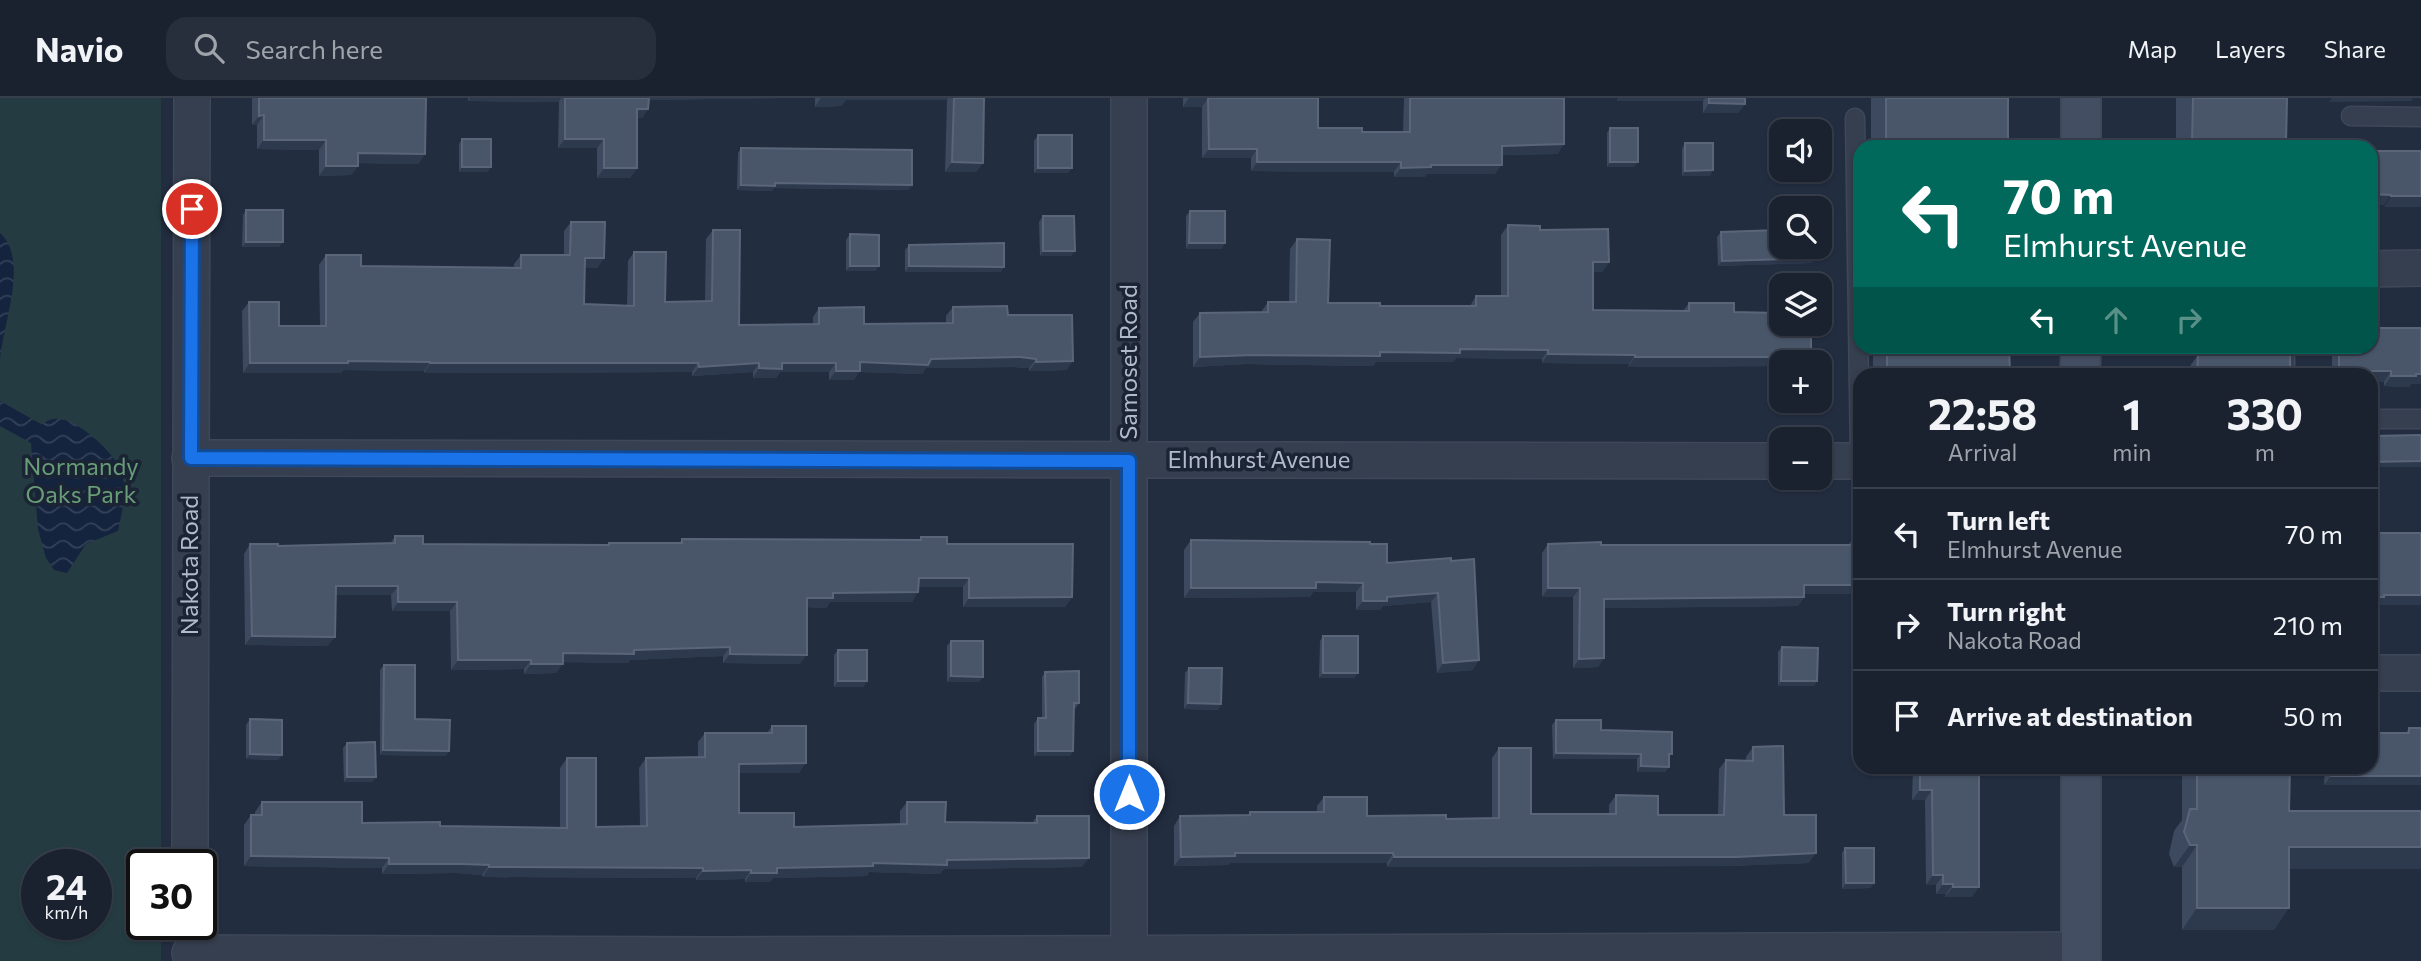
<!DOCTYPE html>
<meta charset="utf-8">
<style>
body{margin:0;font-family:Commissioner,sans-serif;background:#272f3c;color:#f1f3f6;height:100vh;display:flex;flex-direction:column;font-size:26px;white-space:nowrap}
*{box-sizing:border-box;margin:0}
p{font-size:23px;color:#9fa4ab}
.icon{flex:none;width:38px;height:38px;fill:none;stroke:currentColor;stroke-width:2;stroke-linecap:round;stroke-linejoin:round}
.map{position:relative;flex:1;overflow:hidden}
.details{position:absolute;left:1853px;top:270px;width:525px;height:406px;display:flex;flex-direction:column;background:#1a2230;border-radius:21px;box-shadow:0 2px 5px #0004,0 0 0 2px #383f4c}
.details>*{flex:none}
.hud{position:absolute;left:1853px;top:42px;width:525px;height:214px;border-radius:21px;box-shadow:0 2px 5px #0004,0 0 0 2px #383f4c;background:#00695c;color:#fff;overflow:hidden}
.fabs{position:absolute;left:1769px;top:21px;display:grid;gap:14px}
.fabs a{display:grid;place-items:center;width:63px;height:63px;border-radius:14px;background:#1a2230;box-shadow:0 2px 5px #0004,0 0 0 2px #383f4c;font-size:35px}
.speed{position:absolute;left:21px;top:751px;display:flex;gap:14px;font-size:35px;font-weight:700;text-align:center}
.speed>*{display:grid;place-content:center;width:91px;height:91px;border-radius:50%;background:#1a2230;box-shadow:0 2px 5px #0004,0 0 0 2px #383f4c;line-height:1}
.speed small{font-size:18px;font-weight:400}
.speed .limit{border:4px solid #111;border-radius:10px;background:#fff;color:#111}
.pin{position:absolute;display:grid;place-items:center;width:60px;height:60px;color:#fff;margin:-30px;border:4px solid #fff;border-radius:50%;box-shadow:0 2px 7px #0007}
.me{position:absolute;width:77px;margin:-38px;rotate:0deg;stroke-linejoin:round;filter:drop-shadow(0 0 5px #0008)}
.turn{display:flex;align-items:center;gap:24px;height:147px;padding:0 35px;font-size:32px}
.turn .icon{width:91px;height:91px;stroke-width:2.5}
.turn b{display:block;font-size:49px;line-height:60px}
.lanes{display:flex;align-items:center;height:66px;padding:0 35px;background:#0003;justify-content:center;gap:35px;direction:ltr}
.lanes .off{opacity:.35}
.eta{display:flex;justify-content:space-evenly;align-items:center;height:119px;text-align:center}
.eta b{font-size:42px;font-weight:700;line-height:49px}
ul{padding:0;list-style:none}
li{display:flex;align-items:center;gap:21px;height:91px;padding:0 35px;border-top:2px solid #383f4c}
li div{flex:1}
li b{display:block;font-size:26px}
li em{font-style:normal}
header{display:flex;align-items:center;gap:42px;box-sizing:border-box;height:98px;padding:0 35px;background:#1a2230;border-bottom:2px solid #383f4c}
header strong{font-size:33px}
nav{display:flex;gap:38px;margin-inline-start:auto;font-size:24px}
.search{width:490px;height:63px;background:#272f3c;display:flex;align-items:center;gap:18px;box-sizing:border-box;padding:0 24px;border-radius:21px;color:#9fa4ab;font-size:26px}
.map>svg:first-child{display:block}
.park{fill:#243c41;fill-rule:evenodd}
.water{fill:url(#water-waves)}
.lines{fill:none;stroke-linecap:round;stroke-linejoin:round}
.service-casing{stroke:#3f4858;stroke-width:21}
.minor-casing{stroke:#3f4858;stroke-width:38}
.secondary-casing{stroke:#3f4858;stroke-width:42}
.service{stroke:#363f4f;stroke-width:18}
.minor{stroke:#363f4f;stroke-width:35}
.secondary{stroke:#444e63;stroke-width:38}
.wall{fill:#3d495e}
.shaded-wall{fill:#2d394d}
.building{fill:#49566a;stroke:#5a6579;stroke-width:2}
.route-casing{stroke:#114b97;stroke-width:18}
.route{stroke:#1a73e8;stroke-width:12}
.labels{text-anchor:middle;stroke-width:7;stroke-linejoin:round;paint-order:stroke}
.street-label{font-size:24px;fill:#b2baca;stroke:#1b2434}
.park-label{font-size:24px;fill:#689d77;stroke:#1b2434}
</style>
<header>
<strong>Navio</strong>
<div class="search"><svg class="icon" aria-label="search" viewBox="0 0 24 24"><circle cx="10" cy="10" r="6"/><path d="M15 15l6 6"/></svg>Search here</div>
<nav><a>Map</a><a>Layers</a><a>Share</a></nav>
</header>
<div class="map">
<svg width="2421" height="863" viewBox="0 0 2421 863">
<defs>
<pattern id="water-waves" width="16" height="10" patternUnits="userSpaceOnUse" patternTransform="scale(1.75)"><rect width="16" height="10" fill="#14233e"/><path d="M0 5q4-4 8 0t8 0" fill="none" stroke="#344159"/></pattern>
</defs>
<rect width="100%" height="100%" fill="#222d40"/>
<path class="park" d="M0,0H161V766H142V826H161V863H0ZM37,766H96V826H37Z"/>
<path class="water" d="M0,135C30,162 2,227 0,263Z
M0,303L41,326C48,323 53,319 61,321C81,324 120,359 123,379C126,398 122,415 118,433L86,446L67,475L54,472L46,460L38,431L31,345L0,328Z"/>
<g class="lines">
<defs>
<path id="service" d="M2351,18L2421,19
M1855,20L1860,363
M2285,248V276
M2371,321H2421"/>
<path id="minor" d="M2371,171L2421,170
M190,360L1782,363
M1820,363H1860
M2371,575H2421
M190,766L192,0
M190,855L719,857L2081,852
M1129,863V0"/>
<path id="secondary" d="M2081,49V0
M2080,276L2081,248
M2081,668V863"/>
</defs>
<use href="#service" class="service-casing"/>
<use href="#minor" class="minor-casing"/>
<use href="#secondary" class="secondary-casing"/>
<use href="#service" class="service"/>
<use href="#minor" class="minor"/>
<use href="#secondary" class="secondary"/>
</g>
<path class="wall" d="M252,0H426L425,56L418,66L358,65V68L351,77L319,78V52L257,51V27H252Z
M468,0H787L649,2L648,11L642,20H637V70L630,80H597V50H558L559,4L468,3Z
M815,0H984L983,65L976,74H945L947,2H846L841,8L815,9Z
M1183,0H1318V30L1362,34H1403L1404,0H1564L1558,56L1502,57L1495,76H1426L1425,79H1394V74L1251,73V60H1202V9H1183Z
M1618,0H1745V6L1738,15H1703V3H1617Z
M1871,0H2008L2007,49H1871Z
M2176,0H2287L2284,49H2176Z
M1610,30L1634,69H1607V35Z
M1038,37L1072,70L1068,75H1034V43Z
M462,41L491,69L487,74H459V46Z
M1685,45L1710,78H1682V51Z
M741,50L912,87L908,92L774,90L772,93L737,92L738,55Z
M246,112L279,149H242L243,117Z
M1190,113L1222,151H1186V118Z
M1043,118L1075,153L1071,158H1040L1039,124Z
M571,124L604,160L597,170L585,169L584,206L627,207L628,163L634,154L665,204L705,203L706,141L713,132L739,227L813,226V219L819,210L864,226L946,225V218L953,209L1008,217L1067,272L1029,273V270L1014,269L926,270L922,276L859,274L854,282H829V274H780L776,280H753V274L692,278V274L424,275V273L343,272L341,275H243L242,213L249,204L279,228H320L319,167L326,157L361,168L514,170V166L521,157H564V133Z
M1508,127L1540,132L1609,164L1602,174H1593V212L1683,213L1689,205L1734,214L1782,264V268L1628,269L1629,266L1542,265V261L1456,260L1453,264H1376L1373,268L1246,266L1193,269V224L1200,215L1261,214L1268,204H1289L1290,151L1297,141L1328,205L1380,208H1470L1476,198H1501V137Z
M1782,127V149L1812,165L1718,168L1717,139L1721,134L1778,132Z
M850,136L879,168L875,173H846V142Z
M909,147L1001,174H905V152Z
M1873,248H2009L2007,276H1873Z
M2332,248H2371L2411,286L2409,289L2384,288V284H2371V276H2332Z
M2198,257L2290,276H2184Z
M395,438L423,446L607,447L609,445H679L682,441L919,442L921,439L947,446L1072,499L1065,509H963V489H919L918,494L912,504H830L826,510L807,509L800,566L723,565V558L630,562L628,565L563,564L556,575L524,576V571L451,572L450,513H392L391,497H336L328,548L245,547L244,456L250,446L278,448L390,446Z
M1191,442L1370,446L1387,465L1451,460L1473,572L1437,575L1431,504L1383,508L1380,512H1356V494H1313L1310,499L1184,500V452Z
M1852,442L1860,496H1804V499L1798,508L1604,510V560L1598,569L1573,570V499H1542V455L1548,446L1601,447H1848Z
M1323,538L1354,580H1319L1320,543Z
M951,543L979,584H947V548Z
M1782,549L1817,583L1814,588H1778V554Z
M838,552L867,583L863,589H834V557Z
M384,567L415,621L446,658L380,657V572Z
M1189,570L1221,606L1218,612L1184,611L1185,575Z
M1045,574L1079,605L1075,611H1074L1073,653L1070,658H1034V626L1038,620H1042V579Z
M250,621L282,657L278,662L246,661V627Z
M1556,622L1601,632L1669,669L1665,674H1637V661H1553L1552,627Z
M772,628L799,675H739V715L794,729L900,726V713L907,704L945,724L1032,725L1037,718L1082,769L944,771L940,776L869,774L867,778L773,780L770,784H745V781L696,782V780L483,779L482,777L456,775L382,776V770L244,768V727L251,717H255V714L262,704L362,725L440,728L560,730V670L567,660L596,729L640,728L639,670L646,660L698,659V644L705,635H767Z
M2409,630H2421V687H2324L2325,668H2371L2406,635Z
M347,645L376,679L372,684H344L343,650Z
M1753,649L1784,717L1809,765L1730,768L1387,769V765H1230L1228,767L1174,768V728L1180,718L1248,717L1250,714H1317V708L1324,699L1367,718L1446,721L1492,720V660L1499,650L1531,716H1609V707L1616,697L1658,717H1718L1719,671L1726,662H1746V659Z
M1913,668H1979L1972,799H1945L1946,796H1936V787H1926L1925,702H1912Z
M2183,668H2290L2289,713L2421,771H2289L2274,832H2182V769H2174L2169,756L2174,733L2182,722V670Z
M1845,750L1874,785L1870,790L1842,791V755Z"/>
<path class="shaded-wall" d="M470,0H561L559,4L468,3Z
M643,0H787L642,2Z
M821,0H948L947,2H846L841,8L815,9Z
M1189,0H1208L1202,9H1183Z
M1619,0H1705L1703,3H1617Z
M2332,0H2413L2411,3L2329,4Z
M1709,5L1745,6L1738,15H1703Z
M637,11H648L642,20H630Z
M264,17L257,27H252L259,18Z
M565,41H604L597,50H558Z
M264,42H326L319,52L257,51Z
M2192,45L2286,46L2284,49H2190Z
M1564,46L1558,56L1495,57L1502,48Z
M1934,48H2008L2007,49H1933Z
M1209,51H1257L1251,60H1202Z
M358,55L425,56L418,66L351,65Z
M952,64L983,65L976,74H945Z
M1257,64H1401L1394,74L1251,73Z
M1610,64H1638L1634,69H1607Z
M1431,67H1502L1495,76H1426L1425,79H1394L1401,70Z
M326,68H358L351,77L319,78Z
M462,69H491L487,74H459Z
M604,70H637L630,80H597Z
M1038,70H1072L1068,75H1034Z
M1713,72L1710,78H1682L1685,73Z
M775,85L912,87L908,92L774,90L772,93L737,92L741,87Z
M2371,96L2391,97L2384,107H2371Z
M2391,98H2421V109H2384Z
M246,144H283L279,149H242Z
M1189,145H1225L1222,151H1186Z
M1043,153H1075L1071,158H1040Z
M585,160H604L597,170L579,169Z
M1816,160L1812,165L1718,168L1722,163Z
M1593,164H1609L1602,174H1586Z
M850,168H879L875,173H846Z
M909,168L1004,169L1001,174H905Z
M1460,251L1548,252L1542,261L1456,260L1453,264H1376L1373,268L1246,266L1193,269L1200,259L1380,254Z
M1548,256L1635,257L1629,266L1542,265Z
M1020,259L1036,261L1029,270L1014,269L926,270L922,276L859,274L854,282H829L836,273L860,264L931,261Z
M1635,259H1811L1807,264H1782V268L1628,269Z
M348,263L430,264L424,273L343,272L341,275H243L250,265Z
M1073,263L1067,272L1029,273L1036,264Z
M430,265H698L692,274L424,275Z
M759,265L753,274L692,278L699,269Z
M782,265H836L829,274H780L776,280H753L759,270Z
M2339,273H2391L2384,284H2371V276H2337Z
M2010,274L2007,276H1886L1887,275Z
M2416,276H2421V286H2411L2409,289L2384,288L2391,278Z
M2421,363V369H2371V364Z
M919,480H969L963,489H912Z
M1316,484L1363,485L1356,494H1313L1310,499L1184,500L1191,490Z
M1804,487H1860V496H1798Z
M336,488H398L391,497H329Z
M1548,490H1580L1573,499H1542Z
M918,494L912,504H830L826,510L800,509L807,500L833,495Z
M1438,495L1431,504L1383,508L1380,512H1356L1363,503L1387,499Z
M2384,497H2421V507H2378L2377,509H2371V499Z
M1072,499L1065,509H963L969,500Z
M1804,499L1798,508L1598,510L1604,501Z
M398,504H457L450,513H392Z
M252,538L335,539L328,548L245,547Z
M730,549L723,558L630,562L628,565L556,564L563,555Z
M730,556L807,557L800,566L723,565Z
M1604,560L1598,569L1573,570L1579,561Z
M458,562H531L524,571L451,572Z
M1479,562L1473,572L1437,575L1443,565Z
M531,566H563L556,575L524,576Z
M1323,575H1358L1354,580H1319Z
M951,578L983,579L979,584H947Z
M838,583H867L863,589H834Z
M1781,583H1817L1814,588H1778Z
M1188,605L1221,606L1218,612L1184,611Z
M383,652L449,653L446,658L380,657Z
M1038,653H1073L1070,658H1034Z
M1556,655L1641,656L1637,661H1553Z
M250,656L282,657L278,662L246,661Z
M806,665L799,675H732L739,666Z
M1641,668L1669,669L1665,674H1637Z
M2331,678H2421V687H2324Z
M347,679H376L372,684H344Z
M1920,692H1932L1925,702H1912Z
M2190,747H2197L2182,769H2174Z
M2289,749H2421V771H2274Z
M1235,755H1393L1387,765H1230L1228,767L1174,768L1181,759Z
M1816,755L1809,765L1730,768L1387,769L1394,759Z
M251,758L389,760L382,770L244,768Z
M1089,760L1082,769L944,771L940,776L869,774L867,778L773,780L770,784H745L751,775L777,770L947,762Z
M389,766H463L489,767L482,777L456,775L382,776Z
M489,769L703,770L696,780L483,779Z
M751,772L745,781L696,782L703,773Z
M1933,777H1943L1936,787H1926Z
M1846,785H1874L1870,790L1842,791Z
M1943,786H1953L1946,796H1936Z
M1953,789H1979L1972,799H1945Z
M2197,810H2289L2274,832H2182Z"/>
<path class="building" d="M259,0H426L425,56L358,55V68H326V42H264V17L259,18Z
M565,0H649L648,11H637V70H604V41H565Z
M954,0H984L983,65L952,64Z
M1208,0H1318V30H1362V34H1410V0H1564V46L1502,48V67H1431V69L1401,70V64H1257V51H1209Z
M1709,0H1745V6L1709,5Z
M1886,0H2008V48L1886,49Z
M2193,0H2287L2286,46L2192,45Z
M1610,30H1638V64H1610Z
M1038,37H1072V70H1038Z
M462,41H491V69H462Z
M1685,45H1713V72L1685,73Z
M741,50L912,52V87L775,85V88L741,87Z
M2371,53H2421V98H2391V97L2371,96Z
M246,112H283V144H246Z
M1190,113H1225V145H1189Z
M1043,118H1074L1075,153H1043Z
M571,124H605L604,160H585L584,206L634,208V154H666L665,204L712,203L713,132H740L739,227L819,226V210L864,209V226L953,225V209L1007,208L1008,217H1072L1073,263L1036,264V261L1020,259L931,261L928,267L860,264V273H836V265H782V271L759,270V265L699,269L698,265H430V264L348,263V265H250L249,204H279V228H326V157H361V168L521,170V157H570Z
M1508,127L1540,128V132L1608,131L1609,164H1593V212L1689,213V205H1734V214L1782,215V226H1811V259H1635V257L1548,256V252L1460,251V255L1380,254V258L1253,257L1200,259V215L1268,214V204H1296L1297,141L1330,142L1328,205H1380V208H1476V198H1508Z
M1782,132V149H1816V160L1722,163L1721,134Z
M850,136L879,137V168H850Z
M1004,145V169L909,168V147Z
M2371,230H2421V276H2416V278H2391V273H2339V248H2371Z
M1887,248H2009L2010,274L1887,275Z
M2198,257H2290V276H2197Z
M2421,337V363L2371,364V338Z
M2371,435H2421V497H2384V499H2371Z
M395,438H423V446L609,447V445H682V441L921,442V439H947V446H1073L1072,499L969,500V480H919L918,494L833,495V500H807V557L730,556V549L634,552V556L563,555V566H531V562H458L457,504H398V488H336L335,539L252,538L250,446H278V448L395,445Z
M1191,442L1370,444V446H1387V465L1451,460V463L1474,461L1479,562L1443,565L1438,495L1387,499V503H1363V485L1316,484V490H1191Z
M1852,442H1860V487H1804V499L1604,501V560L1579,561L1580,490H1548V446L1601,444V447H1852Z
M1323,538H1358V575H1323Z
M951,543H983V579L951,578Z
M1782,549L1818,550L1817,583H1781Z
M838,552H867V583H838Z
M384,567H415V621L450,622L449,653L383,652Z
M1189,570H1222L1221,606L1188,605Z
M1079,573V605H1074L1073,653H1038V620H1046L1045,574Z
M250,621L282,622V657L250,656Z
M1556,622H1601V632L1672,634V656H1669V669L1641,668V656L1556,655Z
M772,628H806V665L739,666V715H794V729L907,726V704H946L945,724L1037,725V718H1089V760L947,762V767L873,765V768L777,770V775H751V772L703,773V770L489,769V767L463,766H389V760L251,758V717H262V704H362V725L440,724V728L567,730V660H596V729L647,728L646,660L705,659V635H772Z
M2409,630H2421V678H2331V668H2371V635H2409Z
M375,644L376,679H347V645Z
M1783,648L1784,717H1816V755L1737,759H1394L1393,755H1235V758L1181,759L1180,718L1250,717V714H1324V699H1367V718L1446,717V721L1499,720V650H1531V716H1616V697L1658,698V717H1724L1726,662L1753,663V649Z
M1920,668H1979V789H1953V786H1943V777H1933L1932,692H1920Z
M2197,668H2290L2289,713H2421V749H2289V810H2197V747H2190L2184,734L2190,711H2197Z
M1845,750H1874V785H1846Z"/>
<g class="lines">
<defs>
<path id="route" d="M192,111L191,360L1129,363V696"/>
</defs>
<use href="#route" class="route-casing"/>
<use href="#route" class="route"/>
</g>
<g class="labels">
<g class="street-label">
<text transform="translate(1129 264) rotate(-90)" y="8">Samoset Road</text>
<text x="1259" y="370">Elmhurst Avenue</text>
<text transform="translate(190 467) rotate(-90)" y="8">Nakota Road</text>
</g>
<g class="park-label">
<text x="81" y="377">Normandy<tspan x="81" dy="28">Oaks Park</tspan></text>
</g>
</g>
</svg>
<div class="fabs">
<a><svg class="icon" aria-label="sound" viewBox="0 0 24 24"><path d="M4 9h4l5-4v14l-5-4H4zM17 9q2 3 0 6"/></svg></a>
<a><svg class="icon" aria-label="search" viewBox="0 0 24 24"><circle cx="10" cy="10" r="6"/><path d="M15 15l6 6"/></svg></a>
<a><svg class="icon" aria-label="layers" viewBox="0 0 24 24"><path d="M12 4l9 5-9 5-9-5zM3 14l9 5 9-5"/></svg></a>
<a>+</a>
<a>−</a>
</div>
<div class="speed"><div>24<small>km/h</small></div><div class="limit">30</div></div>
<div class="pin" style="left:192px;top:111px;background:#d93025"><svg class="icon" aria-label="arrive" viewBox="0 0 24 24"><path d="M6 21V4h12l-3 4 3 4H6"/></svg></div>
<svg class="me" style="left:1129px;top:696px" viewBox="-20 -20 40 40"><circle r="17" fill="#1a73e8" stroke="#fff" stroke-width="3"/><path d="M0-11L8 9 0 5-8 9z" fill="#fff"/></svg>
<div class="hud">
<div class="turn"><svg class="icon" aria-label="left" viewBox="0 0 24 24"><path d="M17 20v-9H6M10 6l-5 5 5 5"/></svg><div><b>70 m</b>Elmhurst Avenue</div></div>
<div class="lanes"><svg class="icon" aria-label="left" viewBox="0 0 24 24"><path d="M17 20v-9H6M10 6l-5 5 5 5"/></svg><svg class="icon off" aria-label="ahead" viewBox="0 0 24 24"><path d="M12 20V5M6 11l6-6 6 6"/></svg><svg class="icon off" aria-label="right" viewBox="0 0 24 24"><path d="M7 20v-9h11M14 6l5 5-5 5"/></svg></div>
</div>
<section class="details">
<div class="eta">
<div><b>22:58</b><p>Arrival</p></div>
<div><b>1</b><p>min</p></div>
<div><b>330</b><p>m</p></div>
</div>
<ul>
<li><svg class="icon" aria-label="left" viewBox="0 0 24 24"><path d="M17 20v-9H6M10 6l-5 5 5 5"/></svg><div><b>Turn left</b><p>Elmhurst Avenue</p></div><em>70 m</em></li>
<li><svg class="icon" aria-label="right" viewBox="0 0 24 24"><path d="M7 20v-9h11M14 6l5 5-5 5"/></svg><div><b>Turn right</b><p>Nakota Road</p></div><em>210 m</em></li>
<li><svg class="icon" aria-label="arrive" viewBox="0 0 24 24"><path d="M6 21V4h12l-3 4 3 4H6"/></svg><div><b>Arrive at destination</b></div><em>50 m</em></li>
</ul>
</section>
</div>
